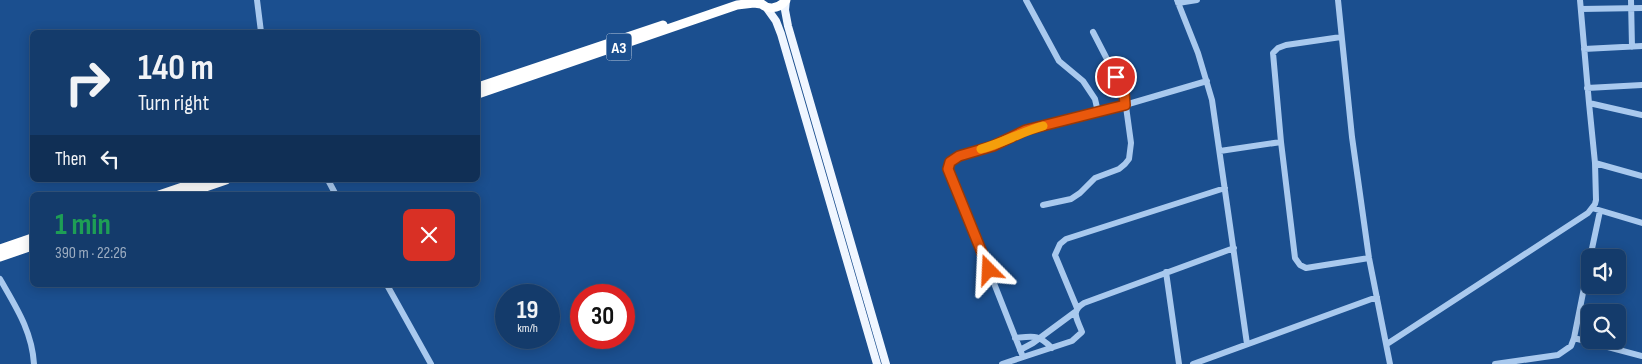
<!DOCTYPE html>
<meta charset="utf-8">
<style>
body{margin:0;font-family:"Sofia Sans Condensed",sans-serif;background:#214673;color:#f1f3f6;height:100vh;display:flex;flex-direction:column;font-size:19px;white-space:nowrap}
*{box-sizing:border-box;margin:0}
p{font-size:16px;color:#9dadc1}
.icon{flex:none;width:28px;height:28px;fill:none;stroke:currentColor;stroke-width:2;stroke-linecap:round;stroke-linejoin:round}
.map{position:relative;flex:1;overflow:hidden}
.details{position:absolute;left:30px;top:192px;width:450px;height:95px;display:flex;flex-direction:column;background:#143b6b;border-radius:8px;box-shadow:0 2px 12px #0003,0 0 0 1px #33557e}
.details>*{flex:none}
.guide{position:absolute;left:30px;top:30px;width:450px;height:152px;border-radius:8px;box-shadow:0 2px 12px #0003,0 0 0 1px #33557e;background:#143b6b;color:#f1f3f6;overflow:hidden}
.tools{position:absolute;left:1581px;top:249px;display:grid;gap:10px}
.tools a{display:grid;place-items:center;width:45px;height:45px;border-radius:8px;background:#143b6b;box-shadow:0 2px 12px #0003,0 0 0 1px #33557e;font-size:25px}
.speed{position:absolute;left:495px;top:284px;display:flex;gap:10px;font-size:25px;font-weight:700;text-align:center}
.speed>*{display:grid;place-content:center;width:65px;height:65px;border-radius:50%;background:#143b6b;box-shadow:0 2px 12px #0003,0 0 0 1px #33557e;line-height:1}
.speed small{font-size:12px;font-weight:400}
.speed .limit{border:8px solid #d22;background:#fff;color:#111}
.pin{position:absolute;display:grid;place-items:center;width:42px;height:42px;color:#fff;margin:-21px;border:2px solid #fff;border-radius:50%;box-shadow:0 1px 5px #0007}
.me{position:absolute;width:55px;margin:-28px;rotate:339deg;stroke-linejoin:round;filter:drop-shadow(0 0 4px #0008)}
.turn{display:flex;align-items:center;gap:18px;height:105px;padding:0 25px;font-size:22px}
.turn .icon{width:65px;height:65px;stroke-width:2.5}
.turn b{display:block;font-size:35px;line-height:42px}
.then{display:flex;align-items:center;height:48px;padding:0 25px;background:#0003;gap:10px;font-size:19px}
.round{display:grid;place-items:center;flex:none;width:52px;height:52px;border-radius:8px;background:#214673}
.head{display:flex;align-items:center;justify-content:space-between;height:85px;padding:0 25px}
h1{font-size:30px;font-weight:700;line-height:38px;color:#1e9e55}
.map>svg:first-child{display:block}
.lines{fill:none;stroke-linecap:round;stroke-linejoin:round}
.minor{stroke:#a9c9ee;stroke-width:6}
.major{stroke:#f0f6ff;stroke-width:8}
.highway{stroke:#fff;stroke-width:9}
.route-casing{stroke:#983908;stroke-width:12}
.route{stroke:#ea580c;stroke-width:9}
.slow{stroke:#f59e0b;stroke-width:9}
.labels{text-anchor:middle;stroke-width:4;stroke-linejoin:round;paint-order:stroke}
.shield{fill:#1b4f8f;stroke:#bbcadd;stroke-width:1}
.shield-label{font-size:16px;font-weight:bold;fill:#fff}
</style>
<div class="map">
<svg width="1642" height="364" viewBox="0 0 1642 364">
<rect width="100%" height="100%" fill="#1b4f8f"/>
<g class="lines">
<path class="minor" d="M257,0L261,32
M1026,0L1059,61L1083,81L1095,99L1098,112
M1177,0L1198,53L1212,100L1247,344
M1338,0L1352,137L1369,258L1390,364
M1580,0L1589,103L1642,115
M1631,0L1632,47
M1178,3L1197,0
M1581,9L1642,8
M1341,37L1286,45L1278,48L1273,53L1281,142L1295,258L1300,265L1306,268L1369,258
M1584,49L1642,46
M1587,88L1642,85
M1589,103L1595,163L1642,176
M1220,151L1281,142
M328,180L336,195
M1043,205L1071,199L1080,193L1095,178L1119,169L1125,164L1129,159L1131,143L1124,92L1093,32
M1592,208L1642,223
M1590,258L1600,211
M1166,272L1179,364
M0,279C16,307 32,331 34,364
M387,285L431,364
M1077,308L1055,255L1060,244L1066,239L1225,188
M1015,338C1034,336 1038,334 1052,348
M1574,338L1642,356
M1387,344L1588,213L1595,204L1596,200L1595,163
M1020,350L1033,343L1075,312
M1023,357L949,169V162L959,156L993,146L1026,130L1125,105L1207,81
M1002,364L1072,341L1082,332C1077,318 1070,312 1084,303L1234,248
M1193,364L1377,297
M1495,364L1558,355L1571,346L1574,338L1590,258"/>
<path class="major" d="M786,0L785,10L788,26L886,364
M766,7L776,21L781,34L877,364"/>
<path class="highway" d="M758,0C766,11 778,10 786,0
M478,87L663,25
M478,94L737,5L754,3L761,4
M159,195L203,180
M182,195L226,180
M0,249L32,238
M0,257L32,246"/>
</g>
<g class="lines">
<defs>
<path id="route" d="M989,270L948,169L950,162L959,156L993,146L1026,130L1125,105L1124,92L1116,77"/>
</defs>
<use href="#route" class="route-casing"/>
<use href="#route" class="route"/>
<path class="slow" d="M981,149C1003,143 1021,132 1043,126"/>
</g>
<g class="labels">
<rect class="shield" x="606.5" y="33.5" width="25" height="27" rx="4"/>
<g class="shield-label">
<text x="619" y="53">A3</text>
</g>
</g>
</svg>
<div class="tools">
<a><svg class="icon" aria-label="sound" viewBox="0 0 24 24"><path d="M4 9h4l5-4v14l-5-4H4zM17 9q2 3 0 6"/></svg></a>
<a><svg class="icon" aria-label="search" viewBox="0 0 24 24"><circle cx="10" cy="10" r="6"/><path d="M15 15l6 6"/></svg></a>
</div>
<div class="speed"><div>19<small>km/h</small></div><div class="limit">30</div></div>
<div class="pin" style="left:1116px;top:77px;background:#d93025"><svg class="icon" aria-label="arrive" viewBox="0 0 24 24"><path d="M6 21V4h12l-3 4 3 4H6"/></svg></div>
<svg class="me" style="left:989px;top:270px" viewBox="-20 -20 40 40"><path d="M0-17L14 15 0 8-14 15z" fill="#ea580c" stroke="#fff" stroke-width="4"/></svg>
<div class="guide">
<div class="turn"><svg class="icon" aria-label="right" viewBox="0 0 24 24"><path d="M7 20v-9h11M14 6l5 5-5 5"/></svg><div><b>140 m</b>Turn right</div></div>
<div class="then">Then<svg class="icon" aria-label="left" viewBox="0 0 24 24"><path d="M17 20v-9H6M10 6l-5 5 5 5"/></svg></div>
</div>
<section class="details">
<div class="head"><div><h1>1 min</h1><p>390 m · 22:26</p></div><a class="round" style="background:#d93025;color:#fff"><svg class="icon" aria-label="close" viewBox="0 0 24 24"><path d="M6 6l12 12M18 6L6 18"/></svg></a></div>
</section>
</div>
